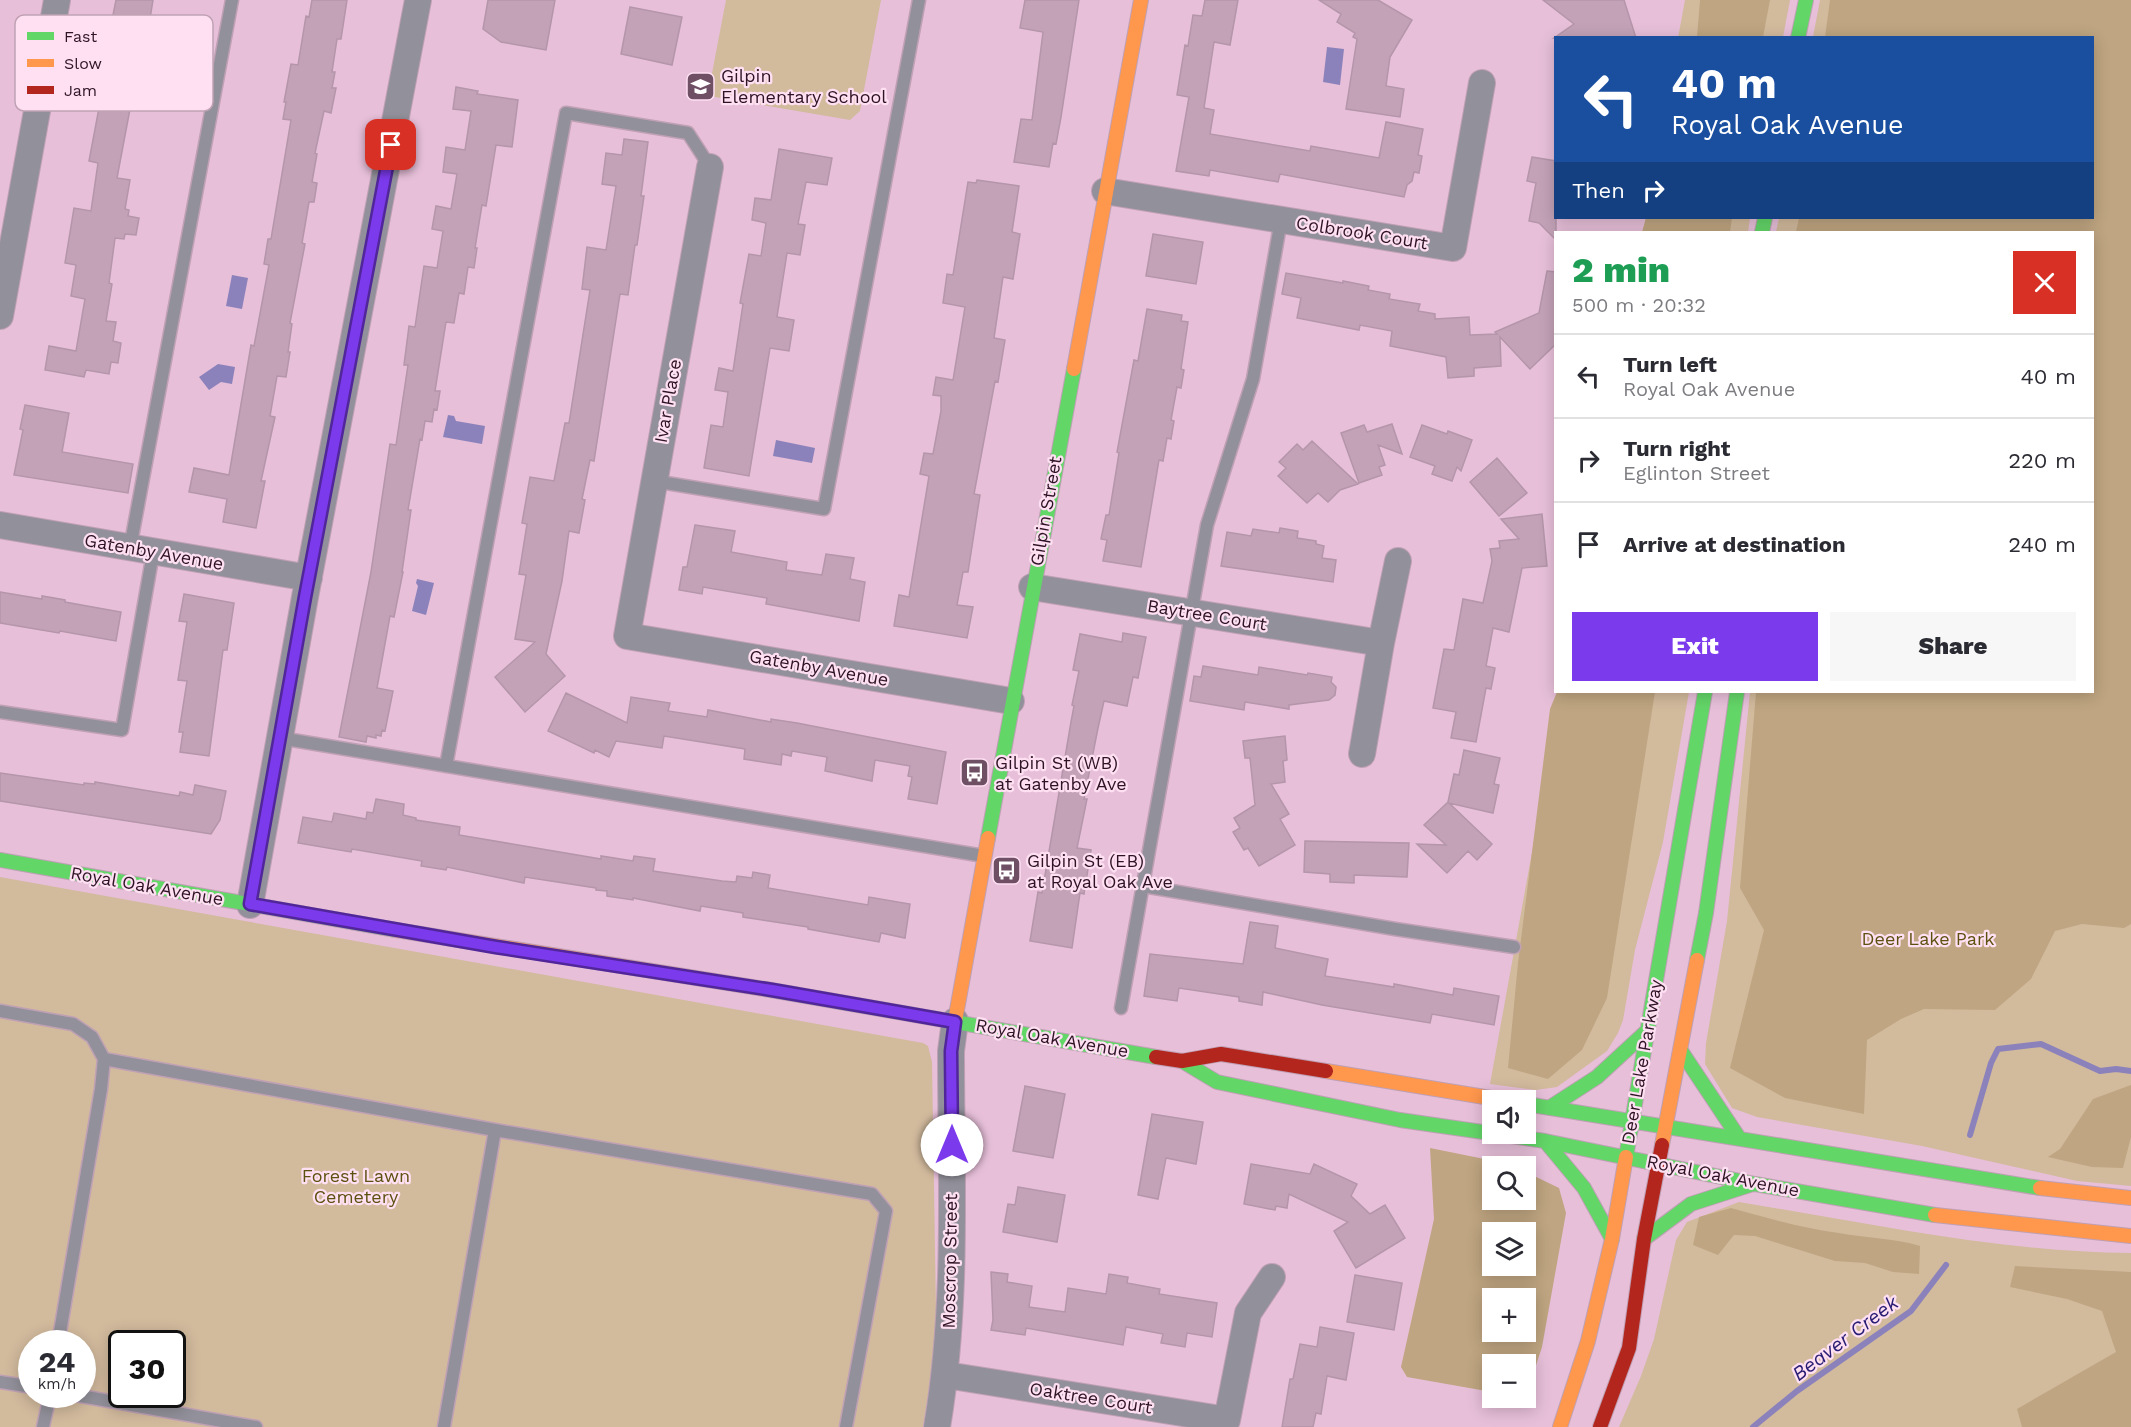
<!DOCTYPE html>
<meta charset="utf-8">
<style>
body{margin:0;font-family:"Work Sans",sans-serif;background:#f7f7f7;color:#2b2b33;height:100vh;display:flex;flex-direction:column;font-size:22px;white-space:nowrap}
*{box-sizing:border-box;margin:0}
p{font-size:20px;color:#7c7c81}
.icon{flex:none;width:33px;height:33px;fill:none;stroke:currentColor;stroke-width:2;stroke-linecap:round;stroke-linejoin:round}
.map{position:relative;flex:1;overflow:hidden}
.panel{position:absolute;left:1554px;top:231px;width:540px;height:462px;display:flex;flex-direction:column;background:#fff;border-radius:0px;box-shadow:0 3px 15px #0003}
.panel>*{flex:none}
.guide{position:absolute;left:1554px;top:36px;width:540px;height:183px;border-radius:0px;box-shadow:0 3px 15px #0003;background:#1a4fa0;color:#fff;overflow:hidden}
.fabs{position:absolute;left:1482px;top:1090px;display:grid;gap:12px}
.fabs a{display:grid;place-items:center;width:54px;height:54px;border-radius:0px;background:#fff;box-shadow:0 3px 15px #0003;font-size:30px}
.speed{position:absolute;left:18px;top:1330px;display:flex;gap:12px;font-size:30px;font-weight:700;text-align:center}
.speed>*{display:grid;place-content:center;width:78px;height:78px;border-radius:50%;background:#fff;box-shadow:0 3px 15px #0003;line-height:1}
.speed small{font-size:15px;font-weight:400}
.speed .limit{border:3px solid #111;border-radius:9px;background:#fff;color:#111}
.pin{position:absolute;display:grid;place-items:center;width:51px;height:51px;color:#fff;margin:-26px;border-radius:12px;box-shadow:0 3px 9px #0006}
.me{position:absolute;width:66px;margin:-33px;rotate:0deg;stroke-linejoin:round;filter:drop-shadow(0 0 4px #0008)}
.turn{display:flex;align-items:center;gap:21px;height:126px;padding:0 18px;font-size:27px}
.turn .icon{width:78px;height:78px;stroke-width:2.5}
.turn b{display:block;font-size:42px;line-height:51px}
.then{display:flex;align-items:center;height:57px;padding:0 18px;background:#0003;gap:12px;font-size:22px}
.round{display:grid;place-items:center;flex:none;width:63px;height:63px;border-radius:0px;background:#f7f7f7}
.overview{display:flex;align-items:center;justify-content:space-between;height:102px;padding:0 18px}
h1{font-size:36px;font-weight:800;line-height:45px;color:#1e9e55}
.cta{display:flex;gap:12px;margin-top:auto;padding:12px 18px}
.cta a{flex:1;height:69px;border-radius:0px;background:#7c3aed;color:#fff;font-size:24px;font-weight:800;line-height:69px;text-align:center}
.cta a+a{background:#f7f7f7;color:#2b2b33}
ul{padding:0;list-style:none}
li{display:flex;align-items:center;gap:18px;height:84px;padding:0 18px;border-top:2px solid #e1e1e2}
li div{flex:1}
li b{display:block;font-size:22px}
li em{font-style:normal}
.map>svg:first-child{display:block}
.green{fill:#d2ba9d;fill-rule:evenodd}
.forest{fill:#bfa581;fill-rule:evenodd}
.water{fill:#8c82bb}
.lines{fill:none;stroke-linecap:round;stroke-linejoin:round}
.stream{stroke:#8c82bb;stroke-width:6}
.building{fill:#c3a2b7;stroke:#b495a9;stroke-width:1.5}
.lane-casing{stroke:#bfa0b4;stroke-width:15}
.street-casing{stroke:#bfa0b4;stroke-width:28}
.fast-casing{stroke:#bfa0b4;stroke-width:16}
.slow-casing{stroke:#bfa0b4;stroke-width:16}
.jam-casing{stroke:#bfa0b4;stroke-width:16}
.lane{stroke:#92909a;stroke-width:12}
.street{stroke:#92909a;stroke-width:26}
.fast{stroke:#63d668;stroke-width:14}
.slow{stroke:#ff974d;stroke-width:14}
.jam{stroke:#b3261e;stroke-width:14}
.route-casing{stroke:#51269a;stroke-width:15}
.route{stroke:#7c3aed;stroke-width:10}
.labels{text-anchor:middle;stroke-width:4.5;stroke-linejoin:round;paint-order:stroke}
.poi-label{font-size:18px;fill:#2e1325;stroke:#fee0f2;text-anchor:start}
.street-label{font-size:18px;fill:#2e1325;stroke:#fee0f2}
.park-label{font-size:18px;fill:#5c5210;stroke:#fee0f2}
.water-label{font-size:20px;font-style:italic;fill:#281d73;stroke:#fee0f2}
.key{fill:#fee0f2;stroke:#c0a2b4;stroke-width:1.5}
.key-label{font-size:16px;fill:#2e1325}
</style>
<div class="map">
<svg width="2131" height="1427" viewBox="0 0 2131 1427">
<rect width="100%" height="100%" fill="#e7bfd9"/>
<path class="green" d="M726,0H881L860,111L850,120L715,97L709,89Z
M1685,0H1790L1783,37L1678,38Z
M1820,0H2131V1186L2077,1181L1922,1146L1757,1117L1732,1108L1705,1064L1706,1043L1727,921L1750,692H2092V232H1776L1779,218H2092V38L1813,37Z
M1646,218H1750L1748,232H1643Z
M1561,692H1689L1663,842L1635,950L1623,1020L1618,1033L1607,1051L1557,1087L1536,1090L1490,1084Z
M0,877L923,1043L928,1046L932,1062L936,1311L933,1362L923,1427H0ZM32,1344H82V1395H32ZM122,1344H172V1395H122Z
M1739,1202C1868,1223 1999,1252 2131,1253V1427H1619L1641,1376L1654,1339L1676,1240L1687,1222Z"/>
<path class="forest" d="M1700,0H1770L1763,37H1697Z
M1830,0H2131V924L2124,928L2082,924L2055,931L2031,979L1995,1010L1924,1009L1901,1019L1867,1040L1864,1114L1785,1098L1730,1068L1764,930L1740,888L1756,692H2092V232H1796L1799,218H2092V38L1825,37Z
M1646,218H1732L1730,232H1642Z
M1557,692H1655L1607,998L1582,1050L1548,1079L1508,1068L1518,963L1550,709Z
M2131,1085V1137L2123,1168L2092,1167L2048,1157L2060,1149L2093,1099Z
M1430,1148L1509,1164L1516,1167H1492V1200H1526V1172L1559,1188L1566,1213L1542,1347L1526,1396V1365H1492V1392L1407,1377L1401,1367L1434,1219ZM1492,1233H1526V1266H1492ZM1492,1299H1526V1332H1492Z
M1731,1208C1767,1218 1802,1228 1839,1233C1866,1238 1893,1238 1920,1246L1919,1274L1893,1272L1865,1263L1835,1261L1755,1236L1734,1235L1718,1255L1693,1245L1699,1217Z
M2015,1266L2131,1272V1427H2022L2017,1409L2116,1352L2102,1311L2067,1299L2010,1287Z"/>
<path class="water" d="M1327,47L1344,49L1340,85L1323,82Z
M232,275L248,278L242,309L226,306Z
M218,364L235,367L232,384L221,382L209,390L199,377Z
M448,415L454,416L456,421L485,426L482,444L443,437Z
M776,440L815,448L812,463L773,456Z
M417,579L434,583L426,615L412,611L418,586L416,583Z"/>
<g class="lines">
<path class="stream" d="M1970,1135L1991,1063L1998,1049L2041,1044L2100,1071L2116,1069L2131,1071
M1753,1427L1797,1391L1911,1311L1946,1265"/>
</g>
<path class="building" d="M116,0H153L149,25L146,24L117,178L130,180L125,209L129,210L128,216L139,218L136,235L125,234L124,239L115,238L109,283L112,284L106,321L116,322L113,341L121,343L118,363L111,362L109,374L86,370L84,377L45,370L49,346L76,351L85,299L71,296L76,265L65,263L74,208L91,211L98,163L89,161L109,55L102,54L106,29L110,30Z
M312,0H347L341,39H337L332,72H335L332,88H336L331,113L324,111L315,153L317,154L312,182L317,183L314,202H309L302,243L305,244L290,323L292,324L288,352H290L286,377L277,376L270,416L275,417L261,481H265L256,528L223,522L227,499L189,492L194,468L229,475L251,345L254,346L269,265L264,264L268,239H271L291,120L283,119L286,102H284L291,64L298,65L306,16L309,17Z
M488,0H555L546,50L501,42L483,29Z
M1025,0H1079L1061,117L1056,144L1053,143L1049,167L1014,162L1021,119L1032,120L1043,32L1020,28Z
M1205,0H1238L1230,45L1214,42L1204,108L1214,110L1210,134L1310,151L1311,146L1379,158L1386,122L1423,129L1418,155L1422,156L1419,173L1414,172L1412,181L1407,185L1404,197L1280,174L1278,182L1210,170L1209,176L1176,171L1189,97L1177,95L1185,45L1188,46L1193,15L1202,16Z
M1319,0H1378L1412,20L1390,57L1386,86L1404,89L1400,117L1346,109L1357,39L1353,37L1355,33L1337,22L1341,14Z
M1543,0H1624L1636,38H1554L1574,24Z
M630,7L682,17L672,65L621,54Z
M456,87L478,91L477,94L518,100L512,147L496,145L486,206L482,205L475,248H477L474,268L468,267L464,294L459,293L454,323L446,322L435,391H440L437,410L434,409L432,422L425,421L422,440L420,439L408,510H411L402,572H403L394,617L390,616L377,688L393,691L385,731L382,730L381,736L376,735V738L367,736L366,742L339,737L371,572L390,444L396,445L408,365H404L409,326L415,327L424,266L437,268L443,231L432,229L436,206L451,209L457,174L443,172L446,147L465,150L471,111L453,109Z
M624,139L648,142L641,196H644L637,245H635L628,295L620,294L594,461L590,460L582,499L585,500L579,533L569,531L562,581L546,654L565,676L525,712L495,677L535,642L515,639L526,575L519,574L527,524L522,523L530,477L554,481L565,423H569L590,290L582,289L587,247L606,250L616,186L602,184L606,153L622,155Z
M779,149L832,158L827,185L806,182L798,224L805,225L800,255L787,253L777,317L794,320L789,351L770,348L749,476L704,468L711,425L723,427L728,392L715,390L719,368L733,371L743,304L740,303L749,254L761,256L766,223L752,220L755,198L771,200Z
M1532,157L1556,161V240L1539,223L1529,221L1536,183L1527,181Z
M977,180L1019,186L1012,232L1020,234L1013,279L1003,277L994,338L1005,340L998,382L995,381L974,494L980,495L968,572H963L957,605L973,607L967,638L894,626L899,595L909,597L929,476L920,474L924,453L933,454L941,411V396L933,395L936,377L953,380L965,307L943,303L947,274L953,275L968,182L976,183Z
M1153,234L1203,242L1196,284L1146,276Z
M1547,271L1556,272V344L1530,369L1500,337L1501,366L1474,368V376L1448,378L1446,357L1390,346L1392,331L1360,325L1359,330L1297,318L1301,298L1282,294L1286,273L1343,283V281L1369,286L1368,290L1390,294L1389,299L1420,304L1418,311L1435,314V319L1469,317L1470,335L1497,334L1495,332L1539,313Z
M1147,309L1182,315L1181,321L1188,322L1181,369L1184,370L1181,388L1177,387L1171,420L1174,421L1171,439L1167,438L1163,461L1159,460L1141,567L1103,561L1107,540L1101,539L1106,515H1109L1119,453L1117,452L1134,360L1138,361Z
M25,405L69,413L62,452L133,464L128,493L14,475L23,430L20,429Z
M1392,424L1402,454L1378,445L1385,465L1379,467L1382,475L1359,483L1341,433L1364,425L1367,432Z
M1422,425L1447,434L1448,431L1472,440L1461,471L1457,467L1452,481L1432,474L1435,466L1410,457Z
M1312,441L1358,484L1340,490L1328,502L1318,493L1307,503L1278,476L1286,468L1279,462L1297,444L1303,450Z
M1497,458L1527,493L1499,516L1470,482Z
M1542,514L1547,566L1522,568L1509,632L1493,628L1486,666L1495,668L1491,689L1486,688L1476,742L1451,738L1456,712L1433,708L1444,649L1454,650L1463,599L1483,603L1492,561L1490,549L1500,548L1499,541L1519,539L1501,519Z
M695,525L735,531L731,552L787,562L786,570L822,575L826,554L854,558L850,579L865,582L859,621L766,604L767,598L703,587L702,594L679,590L683,567H687Z
M1280,528L1298,531L1297,538L1316,541V544L1324,546L1322,558L1336,560L1333,582L1221,566L1227,532L1251,536L1253,529L1279,533Z
M0,592L42,599V596L65,600V602L121,612L116,641L60,631L59,633L0,623Z
M184,594L234,603L227,650H223L209,756L180,752L183,732H179L187,681L178,680L187,622L179,621Z
M1123,633L1146,637L1138,678L1133,677L1127,706L1104,701L1098,728L1084,799H1087L1077,848L1091,850L1084,894L1080,893L1072,948L1030,941L1038,892L1042,893L1071,722L1074,706L1072,705L1079,671L1073,670L1080,634L1122,642Z
M1203,666L1258,675L1259,667L1307,675L1308,673L1332,677L1331,682L1336,687L1335,695L1329,700L1289,705V709L1245,702L1244,710L1190,701L1194,676L1201,677Z
M566,693L627,723L631,697L670,703L668,711L707,717L708,710L771,722V719L797,723L946,752L937,804L908,799L912,777L908,776L910,766L875,760L872,781L825,771L827,757L792,751L791,756L782,754L781,765L744,759L745,749L664,736L662,748L616,741L609,757L595,750L594,753L548,731Z
M1285,736L1287,760L1283,761L1285,782L1271,784L1289,814L1280,819L1295,845L1259,866L1248,848L1244,850L1233,832L1240,828L1234,818L1255,805L1250,758H1245L1243,741Z
M1464,750L1500,758L1494,784L1499,785L1493,813L1449,803L1492,844L1477,860L1468,851L1447,873L1417,844L1446,845L1424,825L1448,802L1454,774L1459,775Z
M0,773L84,785V783L95,784V782L179,796L180,792L193,795L195,785L226,791L220,820L211,834L0,801Z
M376,799L404,804L403,815L416,818V820L460,827L459,835L601,859V856L633,861L634,856L655,859L653,871L722,881L736,882L737,876L752,878L753,872L770,875L768,888L868,905L869,897L910,904L905,938L881,933L879,942L808,929V927L743,917V913L701,906L700,911L633,898V900L607,896V891L596,890V888L525,877L524,883L447,867L446,870L421,866L422,861L352,849L351,852L298,843L303,817L332,822L334,813L366,819L367,812L373,813Z
M1305,841L1409,843L1407,877L1354,875V883L1330,882V874L1304,872Z
M1250,922L1278,926L1275,948L1328,959L1325,976L1394,987V984L1453,995L1454,988L1499,996L1494,1025L1432,1014L1430,1023L1322,1005L1263,992L1262,1005L1239,1001V997L1179,988L1177,1001L1144,996L1150,954L1243,964Z
M1025,1086L1065,1094L1053,1158L1013,1151Z
M1152,1114L1203,1122L1196,1164L1166,1158L1158,1199L1138,1195Z
M1251,1164L1310,1174L1314,1164L1357,1184L1351,1196L1370,1214L1385,1205L1405,1238L1356,1268L1334,1231L1348,1222L1289,1194L1287,1208L1276,1206L1275,1210L1244,1204Z
M1018,1187L1065,1195L1057,1242L1003,1232L1008,1204L1015,1205Z
M991,1272L1008,1274L1007,1282L1032,1286L1029,1307L1065,1312L1068,1288L1106,1294L1109,1274L1128,1277L1127,1283L1160,1289L1159,1294L1217,1303L1212,1337L1187,1333L1185,1347L1161,1343L1163,1334L1126,1327L1123,1345L1026,1328L1025,1335L991,1330L993,1320Z
M1355,1275L1402,1283L1394,1330L1347,1322Z
M1320,1327L1354,1333L1346,1380L1327,1376L1321,1414L1316,1413L1313,1427H1282L1290,1379H1293L1300,1344L1317,1347Z"/>
<g class="lines">
<defs>
<path id="lane" d="M654,481L824,509L919,0
M130,548L232,0
M0,712L122,730L153,553
M280,738L984,856
M446,766L566,113L688,133L710,167
M1143,886L1395,929L1514,947
M1121,1008L1207,525L1253,379L1281,220
M0,1011L73,1024L92,1037L104,1059L495,1130L872,1194L886,1211L846,1427
M58,1344L101,1089L104,1059
M0,1382L32,1387
M75,1395L256,1427
M43,1427L50,1395
M444,1427L495,1130"/>
<path id="street" d="M710,167L627,636L1011,701
M1105,191L1453,248L1482,83
M0,316L57,0
M0,525L309,578
M1032,587L1381,643L1362,754
M1381,643L1398,561
M250,905L305,597L418,0
M946,1375L1227,1420L1248,1313L1272,1277
M937,1427C958,1303 951,1177 951,1051L955,1021"/>
<path id="fast" d="M1798,38L1806,0
M1762,232L1765,218
M988,838L1074,369
M0,860L396,930
M1697,960L1706,913L1737,692
M765,989L1156,1057
M1681,1051L1739,1138
M1182,1061L1217,1082L1400,1120L1545,1141L1755,1184L1935,1215
M1526,1104L2040,1188
M1549,1108L1597,1077L1647,1031
M1545,1141L1584,1188L1612,1239
M1626,1157L1705,692
M1644,1239L1691,1204L1753,1184"/>
<path id="slow" d="M1074,369L1141,0
M396,930L765,989
M955,1021L988,838
M1326,1071L1509,1101
M1662,1145L1697,960
M2040,1188L2131,1198
M1935,1215L2131,1236
M1560,1427L1588,1341L1612,1239L1626,1157"/>
<path id="jam" d="M1156,1057L1182,1061L1221,1054L1326,1071
M1600,1427L1629,1348L1644,1239L1662,1145"/>
</defs>
<use href="#lane" class="lane-casing"/>
<use href="#street" class="street-casing"/>
<use href="#fast" class="fast-casing"/>
<use href="#slow" class="slow-casing"/>
<use href="#jam" class="jam-casing"/>
<use href="#lane" class="lane"/>
<use href="#street" class="street"/>
<use href="#fast" class="fast"/>
<use href="#slow" class="slow"/>
<use href="#jam" class="jam"/>
</g>
<g class="lines">
<defs>
<path id="route" d="M391,145L305,597L250,904L496,947L772,990L955,1022L951,1051L952,1145"/>
</defs>
<use href="#route" class="route-casing"/>
<use href="#route" class="route"/>
</g>
<defs>
<symbol id="school-square" viewBox="-11 -11 22 22"><rect x="-9" y="-9" width="18" height="18" rx="4" fill="#6f4f64" stroke="#fee0f2"/><path d="M0-5L7-2L0 1L-7-2ZM-4 1L0 2.5L4 1V4Q0 6-4 4Z" fill="#fff"/></symbol>
<symbol id="bus-square" viewBox="-11 -11 22 22"><rect x="-9" y="-9" width="18" height="18" rx="4" fill="#6f4f64" stroke="#fee0f2"/><path d="M-5-6H5V4H4V6H2V4H-2V6H-4V4H-5ZM-3.5-4V0h7V-4ZM-3.5 1.2v1.5H-2V1.2ZM2 1.2v1.5H3.5V1.2Z" fill="#fff"/></symbol>
</defs>
<g fill-rule="evenodd">
<use href="#school-square" x="684" y="70" width="33" height="33"/>
<use href="#bus-square" x="958" y="756" width="33" height="33"/>
<use href="#bus-square" x="990" y="854" width="33" height="33"/>
</g>
<g class="labels">
<g class="poi-label">
<text x="721" y="82">Gilpin<tspan x="721" dy="21">Elementary School</tspan></text>
<text x="995" y="769">Gilpin St (WB)<tspan x="995" dy="21">at Gatenby Ave</tspan></text>
<text x="1027" y="867">Gilpin St (EB)<tspan x="1027" dy="21">at Royal Oak Ave</tspan></text>
</g>
<g class="street-label">
<text transform="translate(1362 233) rotate(9)" y="6">Colbrook Court</text>
<text transform="translate(668 401) rotate(-80)" y="6">Ivar Place</text>
<text transform="translate(1046 511) rotate(-80)" y="6">Gilpin Street</text>
<text transform="translate(154 552) rotate(10)" y="6">Gatenby Avenue</text>
<text transform="translate(1207 615) rotate(9)" y="6">Baytree Court</text>
<text transform="translate(819 668) rotate(10)" y="6">Gatenby Avenue</text>
<text transform="translate(147 886) rotate(10)" y="6">Royal Oak Avenue</text>
<text transform="translate(1052 1038) rotate(10)" y="6">Royal Oak Avenue</text>
<text transform="translate(1642 1062) rotate(-80)" y="6">Deer Lake Parkway</text>
<text transform="translate(1723 1176) rotate(11)" y="6">Royal Oak Avenue</text>
<text transform="translate(950 1261) rotate(-89)" y="6">Moscrop Street</text>
<text transform="translate(1091 1398) rotate(9)" y="6">Oaktree Court</text>
</g>
<g class="park-label">
<text x="1928" y="945">Deer Lake Park</text>
<text x="356" y="1182">Forest Lawn<tspan x="356" dy="21">Cemetery</tspan></text>
</g>
<g class="water-label">
<text transform="translate(1845 1338) rotate(-37)" y="7">Beaver Creek</text>
</g>
</g>
<rect x="15" y="15" width="198" height="96" rx="9" class="key"/>
<rect x="27" y="32" width="27" height="8" fill="#63d668"/>
<rect x="27" y="59" width="27" height="8" fill="#ff974d"/>
<rect x="27" y="86" width="27" height="8" fill="#b3261e"/>
<g class="key-label">
<text x="64" y="42">Fast</text>
<text x="64" y="69">Slow</text>
<text x="64" y="96">Jam</text>
</g>
</svg>
<div class="fabs">
<a><svg class="icon" aria-label="sound" viewBox="0 0 24 24"><path d="M4 9h4l5-4v14l-5-4H4zM17 9q2 3 0 6"/></svg></a>
<a><svg class="icon" aria-label="search" viewBox="0 0 24 24"><circle cx="10" cy="10" r="6"/><path d="M15 15l6 6"/></svg></a>
<a><svg class="icon" aria-label="layers" viewBox="0 0 24 24"><path d="M12 4l9 5-9 5-9-5zM3 14l9 5 9-5"/></svg></a>
<a>+</a>
<a>−</a>
</div>
<div class="speed"><div>24<small>km/h</small></div><div class="limit">30</div></div>
<div class="pin" style="left:391px;top:145px;background:#d93025"><svg class="icon" aria-label="arrive" viewBox="0 0 24 24"><path d="M6 21V4h12l-3 4 3 4H6"/></svg></div>
<svg class="me" style="left:952px;top:1145px" viewBox="-20 -20 40 40"><circle r="19" fill="#fff"/><path d="M0-13L10 11 0 6-10 11z" fill="#7c3aed"/></svg>
<div class="guide">
<div class="turn"><svg class="icon" aria-label="left" viewBox="0 0 24 24"><path d="M17 20v-9H6M10 6l-5 5 5 5"/></svg><div><b>40 m</b>Royal Oak Avenue</div></div>
<div class="then">Then<svg class="icon" aria-label="right" viewBox="0 0 24 24"><path d="M7 20v-9h11M14 6l5 5-5 5"/></svg></div>
</div>
<section class="panel">
<div class="overview"><div><h1>2 min</h1><p>500 m · 20:32</p></div><a class="round" style="background:#d93025;color:#fff"><svg class="icon" aria-label="close" viewBox="0 0 24 24"><path d="M6 6l12 12M18 6L6 18"/></svg></a></div>
<ul>
<li><svg class="icon" aria-label="left" viewBox="0 0 24 24"><path d="M17 20v-9H6M10 6l-5 5 5 5"/></svg><div><b>Turn left</b><p>Royal Oak Avenue</p></div><em>40 m</em></li>
<li><svg class="icon" aria-label="right" viewBox="0 0 24 24"><path d="M7 20v-9h11M14 6l5 5-5 5"/></svg><div><b>Turn right</b><p>Eglinton Street</p></div><em>220 m</em></li>
<li><svg class="icon" aria-label="arrive" viewBox="0 0 24 24"><path d="M6 21V4h12l-3 4 3 4H6"/></svg><div><b>Arrive at destination</b></div><em>240 m</em></li>
</ul>
<div class="cta"><a>Exit</a><a>Share</a></div>
</section>
</div>
